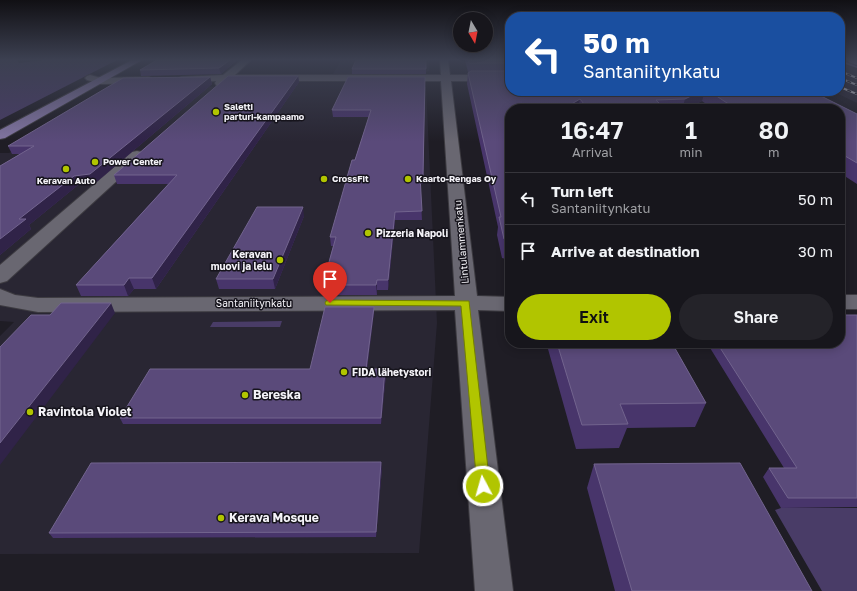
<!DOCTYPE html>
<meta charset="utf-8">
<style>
body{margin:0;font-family:"Golos Text",sans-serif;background:#242329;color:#f1f3f6;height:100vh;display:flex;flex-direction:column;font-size:15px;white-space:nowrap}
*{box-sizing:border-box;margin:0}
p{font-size:13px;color:#9e9fa3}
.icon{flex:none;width:22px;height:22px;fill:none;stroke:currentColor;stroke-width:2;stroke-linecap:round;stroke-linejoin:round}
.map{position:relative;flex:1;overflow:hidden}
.details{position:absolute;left:505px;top:104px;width:340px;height:244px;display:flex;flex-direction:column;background:#17161c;border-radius:16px;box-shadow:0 2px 10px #0003,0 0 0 1px #36353b}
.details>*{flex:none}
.hud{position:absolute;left:505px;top:12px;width:340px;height:84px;border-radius:16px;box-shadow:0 2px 10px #0003,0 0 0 1px #36353b;background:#1a4fa0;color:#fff;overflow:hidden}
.needle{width:26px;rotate:170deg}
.controls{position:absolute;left:453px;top:12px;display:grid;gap:8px}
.controls a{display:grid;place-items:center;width:40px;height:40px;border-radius:50%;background:#17161c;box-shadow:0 2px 10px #0003,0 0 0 1px #36353b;font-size:20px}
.pin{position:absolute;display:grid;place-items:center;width:34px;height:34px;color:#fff;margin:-41px -17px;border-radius:50% 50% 50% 0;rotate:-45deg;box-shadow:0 0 4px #0007}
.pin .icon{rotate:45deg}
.me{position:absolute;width:44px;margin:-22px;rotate:354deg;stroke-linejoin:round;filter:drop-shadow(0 0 3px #0008)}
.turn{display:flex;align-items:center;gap:14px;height:84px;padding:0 12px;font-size:18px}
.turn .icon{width:52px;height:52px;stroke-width:2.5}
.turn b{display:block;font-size:28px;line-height:34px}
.eta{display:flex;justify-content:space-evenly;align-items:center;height:68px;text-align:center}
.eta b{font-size:24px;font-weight:600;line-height:28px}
.primary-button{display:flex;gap:8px;margin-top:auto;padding:8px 12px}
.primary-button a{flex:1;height:46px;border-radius:24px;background:#b1c500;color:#111;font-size:16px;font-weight:600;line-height:46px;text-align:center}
.primary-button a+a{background:#242329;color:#f1f3f6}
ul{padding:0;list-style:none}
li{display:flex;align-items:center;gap:12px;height:52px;padding:0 12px;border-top:1px solid #36353b}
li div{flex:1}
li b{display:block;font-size:15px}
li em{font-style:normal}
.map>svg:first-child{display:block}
.built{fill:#292633}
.green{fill:#493c67}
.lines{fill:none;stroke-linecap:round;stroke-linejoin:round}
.stream{fill:#705d9b;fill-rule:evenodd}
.minor-casing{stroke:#3d3b41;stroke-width:2}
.major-casing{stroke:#3d3b41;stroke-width:2}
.minor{fill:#696771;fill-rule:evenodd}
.major{fill:#8275a2;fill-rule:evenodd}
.rail-casing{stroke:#cdccd1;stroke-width:2}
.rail{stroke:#16141c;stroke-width:1.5;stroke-dasharray:4;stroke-linecap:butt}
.wall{fill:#48356b}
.shaded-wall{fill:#302348}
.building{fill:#5a4a7a;stroke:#72648e}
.route{fill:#b1c500;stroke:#738000}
.poi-dot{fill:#b1c500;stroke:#16141c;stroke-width:1.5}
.labels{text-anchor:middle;stroke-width:3;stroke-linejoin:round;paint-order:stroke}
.far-poi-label{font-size:9px;font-weight:bold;fill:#f4f3f8;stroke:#16141c;text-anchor:start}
.poi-label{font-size:10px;font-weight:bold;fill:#f4f3f8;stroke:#16141c;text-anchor:start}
.street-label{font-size:10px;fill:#f4f3f8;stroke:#16141c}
.near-poi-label{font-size:12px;font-weight:bold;fill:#f4f3f8;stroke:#16141c;text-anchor:start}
</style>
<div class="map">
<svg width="857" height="591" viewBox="0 0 857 591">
<rect width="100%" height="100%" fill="#1f1d25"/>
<path class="built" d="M341,60H429V71L415,75L332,76Z
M840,63L857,70V103L832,91H840Z
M410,81L426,87L437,323L419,553L0,554V336L14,322L0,321V153H9L125,84L228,87L249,82Z"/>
<path class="green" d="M0,60H17L19,63L45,60H117L0,120Z
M282,321L280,327H210L213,322Z
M781,508H857V591H822L775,510Z"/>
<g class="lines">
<path class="stream" d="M840,60L857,66V68L840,62Z"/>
<defs>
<path id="minor" d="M242,60H251L235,75H441L440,60H448L450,75H510V81H451L477,296L510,297V311L478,310L513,591H475L455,310L38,312L0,305V289L15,295L38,298L455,296L441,81H228L220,86L216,85L215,83L216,81L181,83L176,80L181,77L223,75Z
M90,75L101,78L149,77L154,80L149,83L101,84L87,80L85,78L87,76Z
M137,151L142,152L144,155L142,158L7,281L0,283V265L132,152Z
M840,295H857V309H840Z"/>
<path id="major" d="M132,60H142L5,138L0,139V130Z
M848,60H857V65L849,62Z"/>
</defs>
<use href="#minor" class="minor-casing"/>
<use href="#major" class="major-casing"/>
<use href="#minor" class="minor"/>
<use href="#major" class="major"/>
<defs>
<path id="rail" d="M840,71L857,78
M840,78L857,85
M840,87L857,94"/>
</defs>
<use href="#rail" class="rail-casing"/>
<use href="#rail" class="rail"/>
</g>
<path class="wall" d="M237,60L221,74L141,76L140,70Z
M426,60V74H352V69Z
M465,60H510V91H811L857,114V184L840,173V109H713L702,101L686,109H510V260L502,258L497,235L498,227L467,84L468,72Z
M298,76L299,82L156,289H134L128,296H81L76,285L168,184H117L114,175Z
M210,77L212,84L94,184L78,185L29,225L31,229L0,255V166L20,154H12L8,146Z
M425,77L423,184H420L422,220H395L388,290H377V295H330V290H325L324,280L333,246H331L330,237L355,160L369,117H333L332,110Z
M304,216L275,289H219L216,279Z
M374,307V312L367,369L386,374L381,424H123L120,418L310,369Z
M857,315V507L781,508L763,477L769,468H784L707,343H704H840Z
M549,343H672L706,403L695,427L627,428L619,448L576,449L548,349Z
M594,464L812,591H615L587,488Z
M382,468L376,537L53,538L49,533Z"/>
<path class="shaded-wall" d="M230,60H237L221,74L219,68Z
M298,76L299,82L156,289L152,278Z
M210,77L212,84L94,184L78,185L29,225L31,229L0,255V239L19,219L74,176Z
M701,91H705L702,101L686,109H682L685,99Z
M580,99L578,109H563Z
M303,207L304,216L275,289L273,279Z
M395,212V220L388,290V280Z
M129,278L134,289L128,296L124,285Z
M377,280V295L376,285Z
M111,303L115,313L0,465V443Z
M374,307V312L366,374V369Z
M385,369L386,374L381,424V418Z
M381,462L382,468L376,537V532Z"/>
<path class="building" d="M157,60H230L219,68L140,70Z
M356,60H426V69H352Z
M468,60H510V63H469Z
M471,71H510V91H701L685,99L656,100L660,104H646L652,109H588L580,99L563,109H510V241L504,239L499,217H501L468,73Z
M228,76H298L152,278H129L124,285H76L177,175H114Z
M210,77L90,174L74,176L19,219H26L0,239V166L34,146H8L123,78Z
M348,77H425L423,176H420L422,211L395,212L388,280H377L376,285H329L330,280H324L336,237H330L352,160H355L371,110H332Z
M709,91H811L857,114V163L840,153V109H736Z
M257,207H303L273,279H216Z
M61,303H111L0,443V347L31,315H50Z
M325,307H374L366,369H385L381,418H120L150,369H310Z
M840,315H857V498H788L769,468H797L717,343H840Z
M557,343H672L706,403L620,404L628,424L582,425Z
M381,462L376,532L49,533L91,463Z
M740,463L812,591H632L594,464Z"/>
<linearGradient id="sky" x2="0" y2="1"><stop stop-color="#111014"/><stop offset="0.42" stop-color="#3c4051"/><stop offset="1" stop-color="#3c4051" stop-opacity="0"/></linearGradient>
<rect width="857" height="142" fill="url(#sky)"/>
<path class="route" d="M330,300L469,301L490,486L488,490L483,492L479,490L477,486L461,306L326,305L325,303L326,301Z"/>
<g class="poi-dot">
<circle cx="216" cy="112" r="4"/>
<circle cx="95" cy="162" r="4"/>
<circle cx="66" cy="169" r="4"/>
<circle cx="324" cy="179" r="4"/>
<circle cx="408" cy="179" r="4"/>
<circle cx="368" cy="233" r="4"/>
<circle cx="280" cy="260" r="4"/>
<circle cx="344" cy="372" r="4"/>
<circle cx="245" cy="395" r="4"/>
<circle cx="30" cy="412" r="4"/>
<circle cx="221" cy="518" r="4"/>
</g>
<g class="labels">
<g class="far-poi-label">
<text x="224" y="110">Saletti<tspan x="224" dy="10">parturi-kampaamo</tspan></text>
<text x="103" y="165">Power Center</text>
<text x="332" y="182">CrossFit</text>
<text x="416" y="182">Kaarto-Rengas Oy</text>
<text x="66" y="184" text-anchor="middle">Keravan Auto</text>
</g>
<g class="poi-label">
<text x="376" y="237">Pizzeria Napoli</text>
<text x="272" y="258" text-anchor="end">Keravan<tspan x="272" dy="12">muovi ja lelu</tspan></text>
<text x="352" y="376">FIDA lähetystori</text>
</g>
<g class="street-label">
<text transform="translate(461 242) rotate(-95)" y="4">Lintulammenkatu</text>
<text x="254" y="307">Santaniitynkatu</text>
</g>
<g class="near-poi-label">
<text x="253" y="399">Bereska</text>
<text x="38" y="416">Ravintola Violet</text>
<text x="229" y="522">Kerava Mosque</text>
</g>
</g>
</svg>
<div class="controls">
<a><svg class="needle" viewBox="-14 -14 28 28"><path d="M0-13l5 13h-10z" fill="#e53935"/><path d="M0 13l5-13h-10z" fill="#9e9fa3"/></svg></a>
</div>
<div class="pin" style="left:330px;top:303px;background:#d93025"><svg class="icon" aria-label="arrive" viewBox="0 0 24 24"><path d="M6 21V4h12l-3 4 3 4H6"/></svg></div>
<svg class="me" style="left:483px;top:486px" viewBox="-20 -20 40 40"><circle r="17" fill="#b1c500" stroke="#fff" stroke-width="3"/><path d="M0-11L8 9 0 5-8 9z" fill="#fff"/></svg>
<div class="hud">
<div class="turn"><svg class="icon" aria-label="left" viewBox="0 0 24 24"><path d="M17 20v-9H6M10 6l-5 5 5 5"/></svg><div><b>50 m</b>Santaniitynkatu</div></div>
</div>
<section class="details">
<div class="eta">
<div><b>16:47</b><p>Arrival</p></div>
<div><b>1</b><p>min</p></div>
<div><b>80</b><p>m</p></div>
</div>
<ul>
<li><svg class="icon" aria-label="left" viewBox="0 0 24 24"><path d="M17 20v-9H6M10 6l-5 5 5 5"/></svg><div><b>Turn left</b><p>Santaniitynkatu</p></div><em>50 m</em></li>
<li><svg class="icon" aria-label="arrive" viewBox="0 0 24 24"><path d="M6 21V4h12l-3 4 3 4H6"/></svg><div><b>Arrive at destination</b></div><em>30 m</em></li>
</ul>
<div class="primary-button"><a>Exit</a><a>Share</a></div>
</section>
</div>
